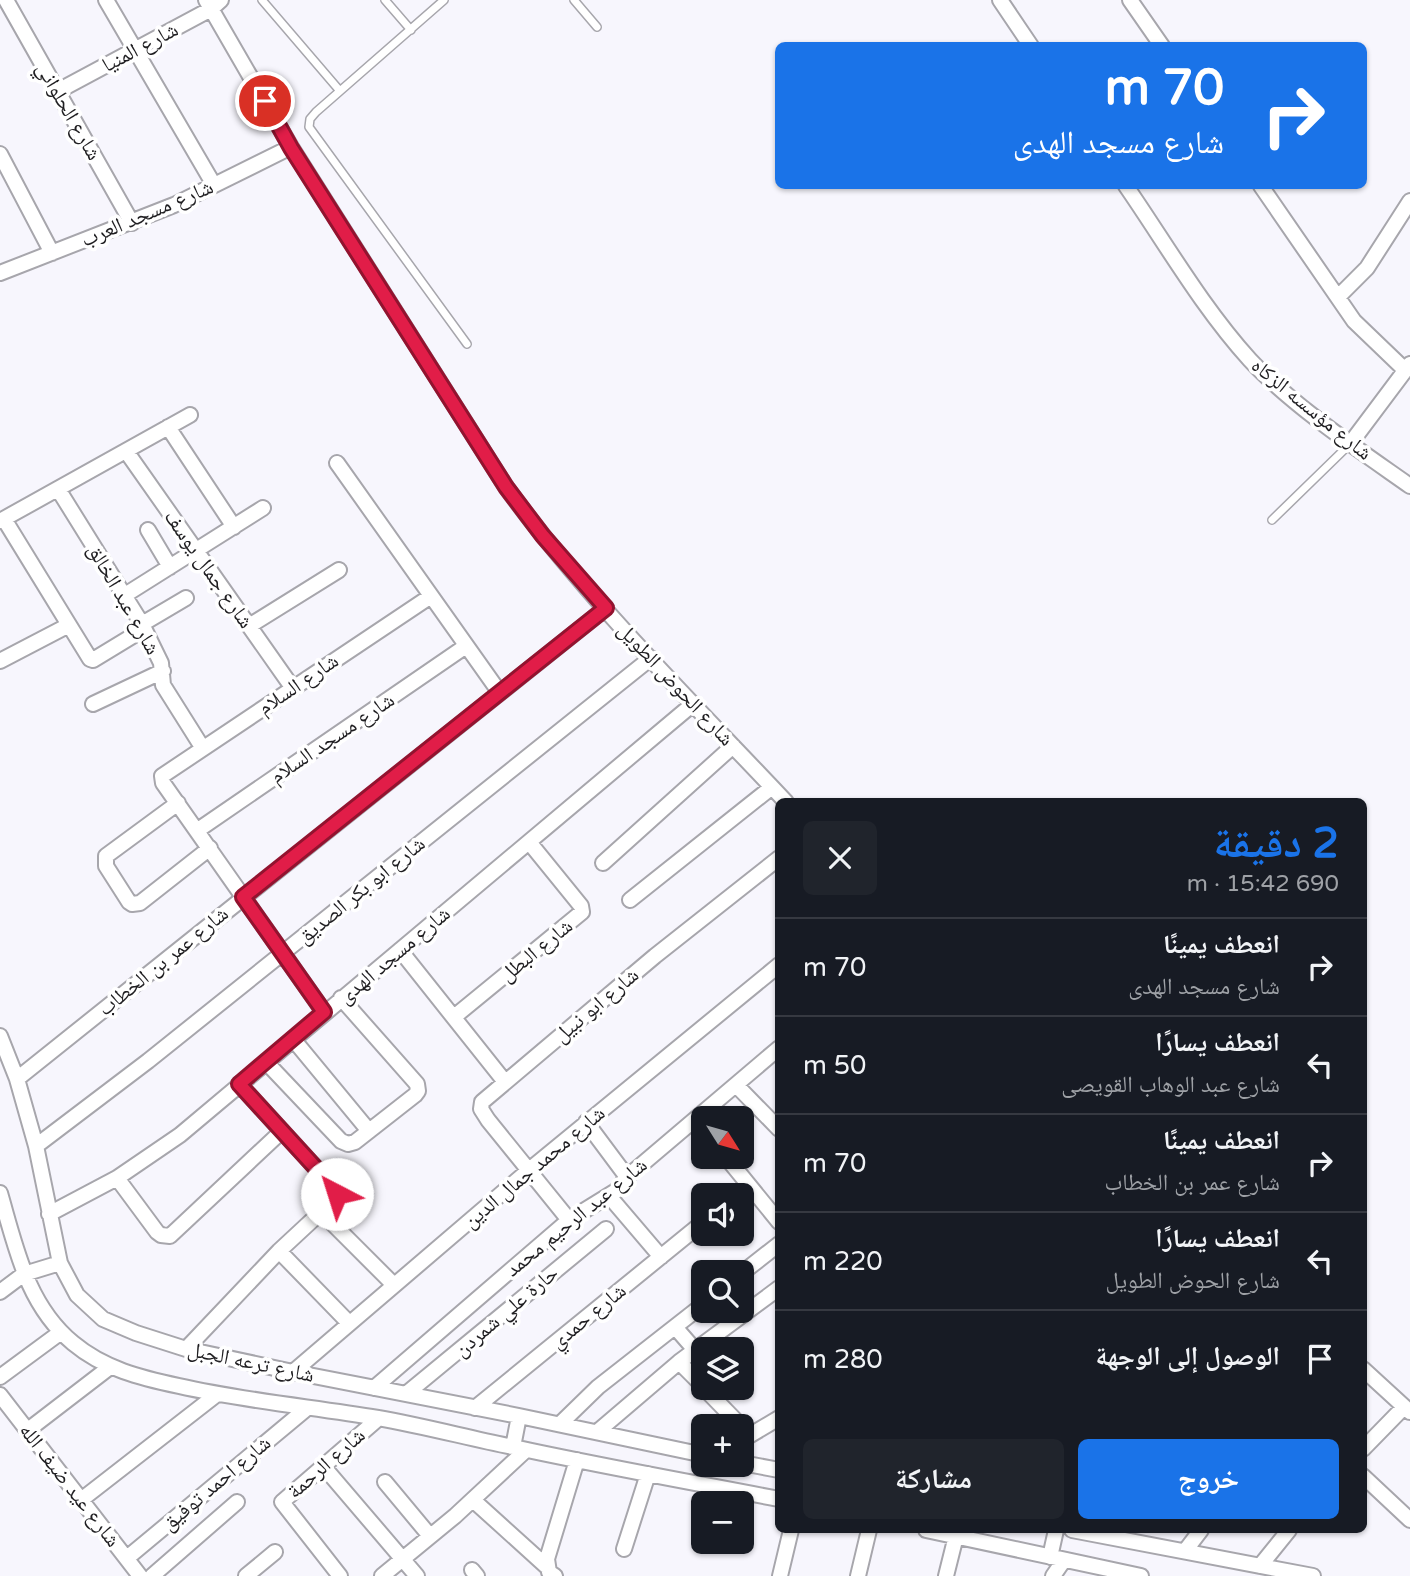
<!DOCTYPE html>
<html lang="ar">
<meta charset="utf-8">
<style>
body{margin:0;font-family:"Varela Round","Noto Naskh Arabic",sans-serif;background:#20242c;color:#f1f3f6;direction:rtl;height:100vh;display:flex;flex-direction:column;font-size:26px;white-space:nowrap}
*{box-sizing:border-box;margin:0}
p{font-size:23px;color:#9ea1a6}
.icon{flex:none;width:38px;height:38px;fill:none;stroke:currentColor;stroke-width:2;stroke-linecap:round;stroke-linejoin:round}
.map{position:relative;flex:1;overflow:hidden;direction:ltr}
.sheet{position:absolute;left:775px;top:798px;width:592px;height:735px;display:flex;flex-direction:column;background:#171b24;border-radius:10px;box-shadow:0 2px 5px #0004;direction:rtl}
.sheet>*{flex:none}
.guide{position:absolute;left:775px;top:42px;width:592px;height:147px;border-radius:10px;box-shadow:0 2px 5px #0004;direction:rtl;background:#1a73e8;color:#fff;overflow:hidden}
.needle{width:46px;rotate:127deg}
.buttons{position:absolute;left:691px;top:1106px;display:grid;gap:14px}
.buttons a{display:grid;place-items:center;width:63px;height:63px;border-radius:10px;background:#171b24;box-shadow:0 2px 5px #0004;font-size:35px}
.pin{position:absolute;display:grid;place-items:center;width:60px;height:60px;color:#fff;margin:-30px;border:4px solid #fff;border-radius:50%;box-shadow:0 2px 7px #0007}
.me{position:absolute;width:77px;margin:-38px;rotate:320deg;stroke-linejoin:round;filter:drop-shadow(0 0 5px #0008)}
.turn{display:flex;align-items:center;gap:24px;height:147px;padding:0 28px;font-size:32px}
.turn .icon{width:91px;height:91px;stroke-width:2.5}
.turn b{display:block;font-size:49px;line-height:60px}
.round{display:grid;place-items:center;flex:none;width:74px;height:74px;border-radius:10px;background:#20242c}
.headline{display:flex;align-items:center;justify-content:space-between;height:119px;padding:0 28px}
h1{font-size:42px;font-weight:700;line-height:52px;color:#1a73e8}
.button{display:flex;gap:14px;margin-top:auto;padding:14px 28px}
.button a{flex:1;height:80px;border-radius:10px;background:#1a73e8;color:#fff;font-size:28px;font-weight:700;line-height:80px;text-align:center}
.button a+a{background:#20242c;color:#f1f3f6}
ul{padding:0;list-style:none}
li{display:flex;align-items:center;gap:21px;height:98px;padding:0 28px;border-top:2px solid #363941}
li div{flex:1}
li b{display:block;font-size:26px}
li em{font-style:normal}
.map>svg:first-child{display:block}
.lines{fill:none;stroke-linecap:round;stroke-linejoin:round}
.lane-casing{stroke:#a7a6ac;stroke-width:10}
.street-casing{stroke:#a7a6ac;stroke-width:18}
.lane{stroke:#fff;stroke-width:7}
.street{stroke:#fff;stroke-width:14}
.route-casing{stroke:#92132f;stroke-width:18}
.route{stroke:#e11d48;stroke-width:12}
.labels{text-anchor:middle;stroke-width:7;stroke-linejoin:round;paint-order:stroke}
.street-label{font-size:21px;fill:#1f1e21;stroke:#fff}
</style>
<div class="map">
<svg width="1410" height="1576" viewBox="0 0 1410 1576">
<rect width="100%" height="100%" fill="#f7f6fd"/>
<g class="lines">
<defs>
<path id="lane" d="M262,0L340,91
M385,0L411,30
M444,0L316,112L310,119L309,127L467,344
M574,0L597,27
M1272,520L1350,444"/>
<path id="street" d="M6,0L132,223
M106,0L214,185
M206,0L291,147L506,487C587,599 691,701 786,802
M1000,0L1031,46
M1130,0L1162,46
M58,91L211,9L221,0
M0,154L52,253
M1126,186C1166,244 1202,307 1250,360C1293,406 1359,450 1410,486
M1261,186L1354,321L1405,370
M0,273L174,205L291,147
M1339,296L1367,268L1410,201
M168,427L234,527
M1350,444L1410,364
M126,451L292,687
M337,463L500,693
M58,489L142,624L161,663L163,685L202,747
M4,519L90,659L93,660L144,629
M0,521L190,415
M148,530L170,567
M125,595L263,508
M142,624L186,598
M249,626L339,570
M0,661L69,625
M93,704L163,671
M178,803L106,856V866L129,902L132,904L140,903L210,848
M198,830L466,646
M603,863L733,746
M630,900L772,787
M400,950L505,1082
M324,1012L163,783L162,776L431,596
M454,1017L582,912L581,906L529,842
M0,1036L17,1079L36,1146L60,1263L77,1295L103,1319L136,1333L186,1349L293,1372L519,1416L704,1455
M293,1039L369,1131
M266,1062L341,1141L348,1144L355,1142L415,1095L418,1091L417,1084L341,998
M17,1079L606,608
M239,1084L337,1191C336,1201 322,1204 322,1213L394,1285
M736,1085L779,1129
M586,1122L627,1177
M36,1146L148,1061L651,658
M726,1157L779,1222
M117,1178L157,1232L161,1235L170,1236L282,1131
M0,1193C16,1248 27,1305 73,1343C104,1369 141,1378 179,1386C245,1401 312,1407 378,1418C424,1426 468,1438 513,1447C601,1466 690,1482 779,1499
M609,1196L661,1257
M49,1214L117,1178L180,1135L693,704
M569,1220L488,1120L481,1109L482,1102L655,956L779,858
M279,1251L349,1323
M742,1273L779,1244
M0,1292L24,1274L60,1263
M675,1327L695,1350
M186,1349L279,1251L321,1212
M679,1362L704,1387
M1363,1369L1410,1412
M293,1372L529,1170L779,965
M0,1377L61,1332
M374,1388L569,1220L616,1191L627,1177L779,1048
M704,1388L741,1426
M406,1394L606,1229
M0,1395L140,1576
M475,1408L701,1224
M560,1424L598,1387L704,1304
M28,1430L110,1367
M597,1432L679,1362L779,1288
M742,1440L779,1418
M513,1447L519,1416
M1363,1449L1404,1407
M742,1463L779,1470
M323,1466L417,1576
M1363,1476L1410,1520
M385,1482L430,1536
M81,1500L216,1395
M473,1500L546,1566
M926,1530L1141,1576
M1072,1530L1313,1576
M624,1549L648,1474
M1185,1551L1201,1530
M1050,1557L1056,1530
M127,1558L306,1409
M1260,1566L1289,1530
M472,1570L477,1576
M152,1576L237,1502
M246,1576L275,1552
M340,1576L282,1502L379,1418
M382,1576L455,1516L526,1450
M555,1576L549,1572L547,1559L577,1460
M780,1576L791,1530
M858,1576L869,1530
M946,1576L956,1536
M1053,1576L1064,1560"/>
</defs>
<use href="#lane" class="lane-casing"/>
<use href="#street" class="street-casing"/>
<use href="#lane" class="lane"/>
<use href="#street" class="street"/>
</g>
<g class="lines">
<defs>
<path id="route" d="M265,101L291,148L506,487L543,536L606,608L243,897L324,1012L239,1084L335,1189L337,1194"/>
</defs>
<use href="#route" class="route-casing"/>
<use href="#route" class="route"/>
</g>
<g class="labels">
<g class="street-label">
<text transform="translate(140 47) rotate(-28)" y="7">شارع المنيا</text>
<text transform="translate(69 111) rotate(60)" y="7">شارع الحلواني</text>
<text transform="translate(147 213) rotate(-23)" y="7">شارع مسجد العرب</text>
<text transform="translate(1312 409) rotate(39)" y="7">شارع مؤسسه الزكاه</text>
<text transform="translate(209 569) rotate(55)" y="7">شارع جمال يوسف</text>
<text transform="translate(124 599) rotate(60)" y="7">شارع عبد الخالق</text>
<text transform="translate(298 684) rotate(-34)" y="7">شارع السلام</text>
<text transform="translate(676 684) rotate(47)" y="7">شارع الحوض الطويل</text>
<text transform="translate(332 738) rotate(-34)" y="7">شارع مسجد السلام</text>
<text transform="translate(361 890) rotate(-39)" y="7">شارع ابو بكر الصديق</text>
<text transform="translate(536 950) rotate(-39)" y="7">شارع البطل</text>
<text transform="translate(394 955) rotate(-40)" y="7">شارع مسجد الهدى</text>
<text transform="translate(163 961) rotate(-39)" y="7">شارع عمر بن الخطاب</text>
<text transform="translate(596 1005) rotate(-40)" y="7">شارع ابو نبيل</text>
<text transform="translate(534 1167) rotate(-40)" y="7">شارع محمد جمال الدين</text>
<text transform="translate(576 1217) rotate(-39)" y="7">شارع عبد الرحيم محمد</text>
<text transform="translate(506 1311) rotate(-40)" y="7">حارة علي شمردن</text>
<text transform="translate(588 1316) rotate(-39)" y="7">شارع حمدي</text>
<text transform="translate(251 1362) rotate(12)" y="7">شارع ترعه الجبل</text>
<text transform="translate(326 1463) rotate(-41)" y="7">شارع الرحمة</text>
<text transform="translate(216 1483) rotate(-40)" y="7">شارع احمد توفيق</text>
<text transform="translate(70 1485) rotate(52)" y="7">شارع عيد ضيف الله</text>
</g>
</g>
</svg>
<div class="buttons">
<a><svg class="needle" viewBox="-14 -14 28 28"><path d="M0-13l5 13h-10z" fill="#e53935"/><path d="M0 13l5-13h-10z" fill="#9ea1a6"/></svg></a>
<a><svg class="icon" aria-label="sound" viewBox="0 0 24 24"><path d="M4 9h4l5-4v14l-5-4H4zM17 9q2 3 0 6"/></svg></a>
<a><svg class="icon" aria-label="search" viewBox="0 0 24 24"><circle cx="10" cy="10" r="6"/><path d="M15 15l6 6"/></svg></a>
<a><svg class="icon" aria-label="layers" viewBox="0 0 24 24"><path d="M12 4l9 5-9 5-9-5zM3 14l9 5 9-5"/></svg></a>
<a>+</a>
<a>−</a>
</div>
<div class="pin" style="left:265px;top:101px;background:#d93025"><svg class="icon" aria-label="arrive" viewBox="0 0 24 24"><path d="M6 21V4h12l-3 4 3 4H6"/></svg></div>
<svg class="me" style="left:337px;top:1194px" viewBox="-20 -20 40 40"><circle r="19" fill="#fff"/><path d="M0-13L10 11 0 6-10 11z" fill="#e11d48"/></svg>
<div class="guide">
<div class="turn"><svg class="icon" aria-label="right" viewBox="0 0 24 24"><path d="M7 20v-9h11M14 6l5 5-5 5"/></svg><div><b>70 m</b>شارع مسجد الهدى</div></div>
</div>
<section class="sheet">
<div class="headline"><div><h1>2 دقيقة</h1><p>690 m · 15:42</p></div><a class="round"><svg class="icon" aria-label="close" viewBox="0 0 24 24"><path d="M6 6l12 12M18 6L6 18"/></svg></a></div>
<ul>
<li><svg class="icon" aria-label="right" viewBox="0 0 24 24"><path d="M7 20v-9h11M14 6l5 5-5 5"/></svg><div><b>انعطف يمينًا</b><p>شارع مسجد الهدى</p></div><em>70 m</em></li>
<li><svg class="icon" aria-label="left" viewBox="0 0 24 24"><path d="M17 20v-9H6M10 6l-5 5 5 5"/></svg><div><b>انعطف يسارًا</b><p>شارع عبد الوهاب القويصى</p></div><em>50 m</em></li>
<li><svg class="icon" aria-label="right" viewBox="0 0 24 24"><path d="M7 20v-9h11M14 6l5 5-5 5"/></svg><div><b>انعطف يمينًا</b><p>شارع عمر بن الخطاب</p></div><em>70 m</em></li>
<li><svg class="icon" aria-label="left" viewBox="0 0 24 24"><path d="M17 20v-9H6M10 6l-5 5 5 5"/></svg><div><b>انعطف يسارًا</b><p>شارع الحوض الطويل</p></div><em>220 m</em></li>
<li><svg class="icon" aria-label="arrive" viewBox="0 0 24 24"><path d="M6 21V4h12l-3 4 3 4H6"/></svg><div><b>الوصول إلى الوجهة</b></div><em>280 m</em></li>
</ul>
<div class="button"><a>خروج</a><a>مشاركة</a></div>
</section>
</div>
